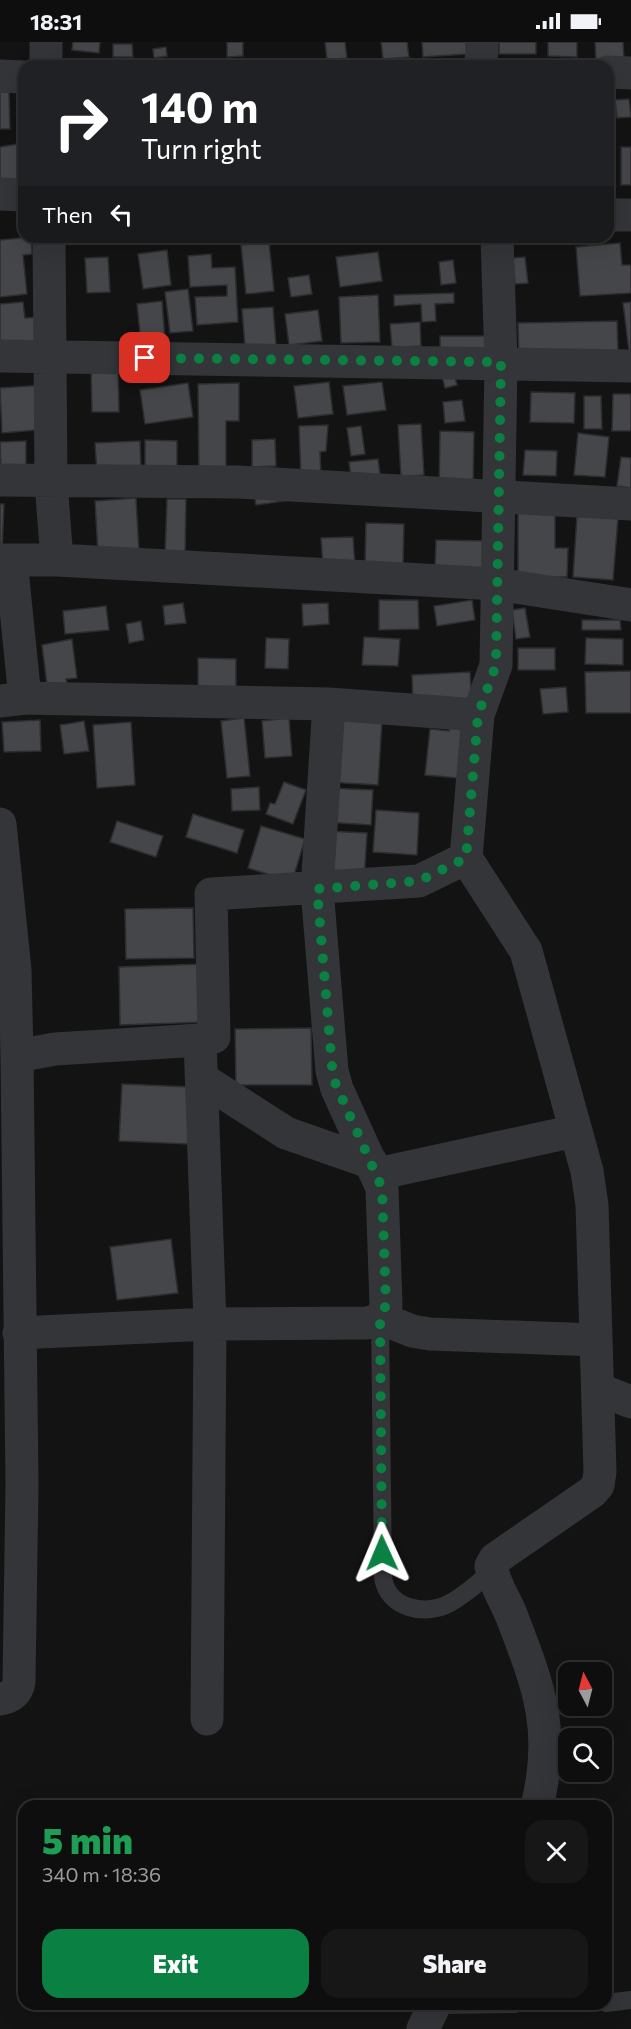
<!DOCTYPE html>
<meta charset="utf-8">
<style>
body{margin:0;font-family:Commissioner,sans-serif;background:#171718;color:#f1f3f6;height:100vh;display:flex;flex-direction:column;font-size:22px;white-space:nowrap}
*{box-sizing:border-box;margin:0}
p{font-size:20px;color:#9b9c9e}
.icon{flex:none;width:33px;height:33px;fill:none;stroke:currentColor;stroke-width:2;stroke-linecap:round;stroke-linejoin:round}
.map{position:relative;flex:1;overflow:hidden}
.sheet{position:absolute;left:18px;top:1758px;width:594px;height:210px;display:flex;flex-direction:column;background:#0e0e0f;border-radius:18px;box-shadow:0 6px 24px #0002,0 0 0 2px #2e2e2f}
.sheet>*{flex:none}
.top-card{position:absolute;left:18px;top:18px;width:596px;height:183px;border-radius:18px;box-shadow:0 6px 24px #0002,0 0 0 2px #2e2e2f;background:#202124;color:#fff;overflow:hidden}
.needle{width:39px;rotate:353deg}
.fabs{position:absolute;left:558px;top:1620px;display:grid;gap:12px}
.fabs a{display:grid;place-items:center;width:54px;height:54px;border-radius:12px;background:#0e0e0f;box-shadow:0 6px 24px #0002,0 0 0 2px #2e2e2f;font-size:30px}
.pin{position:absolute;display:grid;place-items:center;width:51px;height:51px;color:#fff;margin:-26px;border-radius:12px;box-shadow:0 3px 9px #0006}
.me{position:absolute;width:66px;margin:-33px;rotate:359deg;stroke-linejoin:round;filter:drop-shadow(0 0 4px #0008)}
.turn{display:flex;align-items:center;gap:21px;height:126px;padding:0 24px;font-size:27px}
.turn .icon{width:78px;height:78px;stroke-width:2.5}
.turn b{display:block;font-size:42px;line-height:51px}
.then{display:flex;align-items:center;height:57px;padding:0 24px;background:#0003;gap:12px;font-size:22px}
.round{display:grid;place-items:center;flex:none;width:63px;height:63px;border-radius:18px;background:#171718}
.head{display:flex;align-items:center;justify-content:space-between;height:102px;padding:0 24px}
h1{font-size:36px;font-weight:800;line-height:45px;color:#1e9e55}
.primary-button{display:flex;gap:12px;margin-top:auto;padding:12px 24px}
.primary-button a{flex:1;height:69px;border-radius:18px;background:#0b8043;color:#fff;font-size:24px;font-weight:800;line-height:69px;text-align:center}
.primary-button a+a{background:#171718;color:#f1f3f6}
.status{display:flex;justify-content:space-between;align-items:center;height:42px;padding:0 30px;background:#0e0e0f;direction:ltr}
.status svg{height:16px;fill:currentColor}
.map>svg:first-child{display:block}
.building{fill:#454649;stroke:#2d2d30;stroke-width:1.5}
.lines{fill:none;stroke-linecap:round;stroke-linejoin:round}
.lane{stroke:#343539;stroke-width:18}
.street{stroke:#343539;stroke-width:33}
.route{stroke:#0b8043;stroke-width:10;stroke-dasharray:0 18}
</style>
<div class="status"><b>18:31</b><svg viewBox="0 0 49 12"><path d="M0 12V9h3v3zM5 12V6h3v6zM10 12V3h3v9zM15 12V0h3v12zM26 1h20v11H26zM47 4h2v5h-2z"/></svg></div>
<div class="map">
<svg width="631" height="1987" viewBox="0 0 631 1987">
<rect width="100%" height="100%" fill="#131314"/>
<path class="building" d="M73,0H100L99,11L72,8Z
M227,0H243V14L227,15Z
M325,0H345L347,16L327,18Z
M381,0H407L409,15L383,17Z
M422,0H466L467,12L423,15Z
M499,0H536V12H499Z
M548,0H577V15L548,14Z
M595,0H623L624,17L596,20Z
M113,2H132L133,15H113Z
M166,5L167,14L154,16L153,7Z
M0,50H9L10,87H0Z
M629,57L631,75L617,76L615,58Z
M24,101V142L0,146V105Z
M621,105H631V143H621Z
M31,195L32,212L23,213L27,252L0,255V198Z
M269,200L274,249L246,252L241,203Z
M620,201L622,223H631V251L580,254L576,205Z
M167,208L171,243L143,247L138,212Z
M378,210L382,239L340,245L336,215Z
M211,212L212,226L235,225L238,280L197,283L195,255L227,254V243L190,245L188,214Z
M108,215L110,250L87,251L85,216Z
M525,215L528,241L515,242L513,216Z
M453,218L456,241L441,243L439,220Z
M309,233L312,252L291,255L288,236Z
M188,247L193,289L170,291L165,250Z
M454,251V261L435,262L436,279L422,280L421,262L394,264V253Z
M378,253L380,300L341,301L339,255Z
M162,259L165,298L141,301L137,262Z
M23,260L25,276L45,275L47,299L0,302V262Z
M631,260V308L629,309L623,261Z
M273,265L276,303L245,305L242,267Z
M318,268L322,299L289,303L285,272Z
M617,279L618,309L519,312L518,281Z
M420,280L421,304L392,306L390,282Z
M440,294H489V309H440Z
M118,326L119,370H92L91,327Z
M454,332L457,343L445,346L442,334Z
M329,340L333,372L298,376L294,344Z
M382,340L386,368L347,373L343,344Z
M188,341L193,375L145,382L140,348Z
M239,341V379H226V434H199L198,342Z
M44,343L48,387L2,391L0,346Z
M531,350L575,351L574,381L530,380Z
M613,352H631V389H612Z
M584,354H601L602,387H584Z
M462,358L465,379L445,381L443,360Z
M421,382L424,433L401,435L398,383Z
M328,383L326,409L320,410L321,436L301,437L299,384Z
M361,384L365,412L351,414L347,386Z
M440,389L474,390L473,447H439Z
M578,391L609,395L605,435L574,433Z
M275,397L276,424L252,425V398Z
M145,398L177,399V433H145Z
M26,399V428L1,429L0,400Z
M140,399L141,429L97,432L95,401Z
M525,408L557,409L556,434L523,433Z
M621,415L631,416V446L617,444Z
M378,417L381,440L352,443L349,420Z
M254,450L291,458L256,463Z
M136,456L139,510L98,512L95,459Z
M167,457H186L185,513H165Z
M0,462H4L2,511H0Z
M518,467H555V506H568L567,535H518Z
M577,473L618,476L613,538L573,535Z
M366,481L404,482L403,522H365Z
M353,495L355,523L323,525L321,496Z
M436,498L486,499V529L435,528Z
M379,558H418L419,587L379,588Z
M472,558L475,578L437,584L434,564Z
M183,561L186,581L165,583L163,564Z
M328,561L329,582L303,584L302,562Z
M106,564L109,588L65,592L63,569Z
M525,566L530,595L516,597L512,568Z
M582,578H620L621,588H582Z
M141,579L144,598L129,601L126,582Z
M364,595L400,597L398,624L362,623Z
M266,596L289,597L288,627L265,626Z
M586,596L623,597V623L585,622Z
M72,597L77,636L66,637L67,641L47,643L42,603Z
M518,606H555V628H518Z
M198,616L236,617V652H198Z
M631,629V671H586L585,630Z
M470,630L472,669L413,666L412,633Z
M566,645L568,670L543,672L540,647Z
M244,676L250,734L227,736L221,679Z
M289,676L292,714L265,716L262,679Z
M333,676L382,679L378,743L329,740Z
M40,678L41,709L4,710L2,680Z
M84,679L89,709L64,712L60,683Z
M131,680L135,743L97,746L93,683Z
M450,682L473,684L468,737L425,733L430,687L449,689Z
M284,740L306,748L293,782L266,772L270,761L275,762Z
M259,745L260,768L232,769L231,747Z
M328,746L373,748L371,783L326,780Z
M376,768L419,771L417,813L373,810Z
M193,772L244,788L237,811L186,795Z
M117,779L163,794L156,815L110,800Z
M261,784L305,797L292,840L248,826Z
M325,789L367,791L364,840L321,837Z
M193,866L194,916L126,917L125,867Z
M203,922L205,980L120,983L119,925Z
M311,986L312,1043H236L235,987Z
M122,1042L190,1045L188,1102L119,1099Z
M171,1197L178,1251L117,1258L110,1205Z"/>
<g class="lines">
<path class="lane" d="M380,1276L383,1535C387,1566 424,1575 450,1561C465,1553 479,1540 492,1529
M606,1961L631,1958
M434,1963L515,1962"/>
<path class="street" d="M46,0V24
M481,24L482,0
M608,30L631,31
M0,34L24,35
M0,152L24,153
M608,173H631
M49,195L51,440L57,518
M497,195L501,320L496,623L478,673L466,816L526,909L587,1129L592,1163L600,1430L598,1443L592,1450L495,1517L491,1524C494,1542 506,1559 512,1575C539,1645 556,1689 537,1764
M0,314L631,324
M0,438L238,440L631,462
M0,518H57L497,542L631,563
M11,518L25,656
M0,659L25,656L329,662L478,673
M0,782L15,928L17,1014L22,1443L19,1640C17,1651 11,1655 0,1657
M200,998L210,1282L207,1677
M17,1014L55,1007L200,998L214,995L211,852L419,839L466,816
M202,1037L286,1091L372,1121
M377,1132L575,1089
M380,1276L412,1289L430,1292L596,1298
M19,1291L210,1282L366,1281C377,1280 385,1274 386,1263L382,1146L337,1047L332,1029L317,847L329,662
M598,1347L631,1360
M423,1987L435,1962"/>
</g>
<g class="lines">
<path class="route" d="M145,316L501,320L496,623L478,673L466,816L419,839L317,847L333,1036L382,1146L386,1263L380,1276L382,1511"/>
</g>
</svg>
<div class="fabs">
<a><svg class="needle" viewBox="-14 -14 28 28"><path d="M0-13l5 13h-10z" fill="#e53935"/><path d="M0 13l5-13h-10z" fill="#9b9c9e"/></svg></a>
<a><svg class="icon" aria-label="search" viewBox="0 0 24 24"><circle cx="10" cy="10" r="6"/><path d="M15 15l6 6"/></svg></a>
</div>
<div class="pin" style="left:145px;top:316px;background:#d93025"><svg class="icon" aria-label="arrive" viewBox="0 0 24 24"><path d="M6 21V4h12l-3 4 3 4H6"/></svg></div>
<svg class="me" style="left:382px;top:1511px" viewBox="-20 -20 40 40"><path d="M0-17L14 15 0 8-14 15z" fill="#0b8043" stroke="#fff" stroke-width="4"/></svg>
<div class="top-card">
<div class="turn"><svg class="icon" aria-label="right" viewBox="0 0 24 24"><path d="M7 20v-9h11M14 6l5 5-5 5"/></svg><div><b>140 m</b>Turn right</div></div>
<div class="then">Then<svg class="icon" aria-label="left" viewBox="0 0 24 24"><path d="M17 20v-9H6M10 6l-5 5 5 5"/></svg></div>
</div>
<section class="sheet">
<div class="head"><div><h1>5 min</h1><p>340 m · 18:36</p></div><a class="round"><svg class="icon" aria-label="close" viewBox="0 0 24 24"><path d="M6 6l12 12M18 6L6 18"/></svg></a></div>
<div class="primary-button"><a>Exit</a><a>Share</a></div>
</section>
</div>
